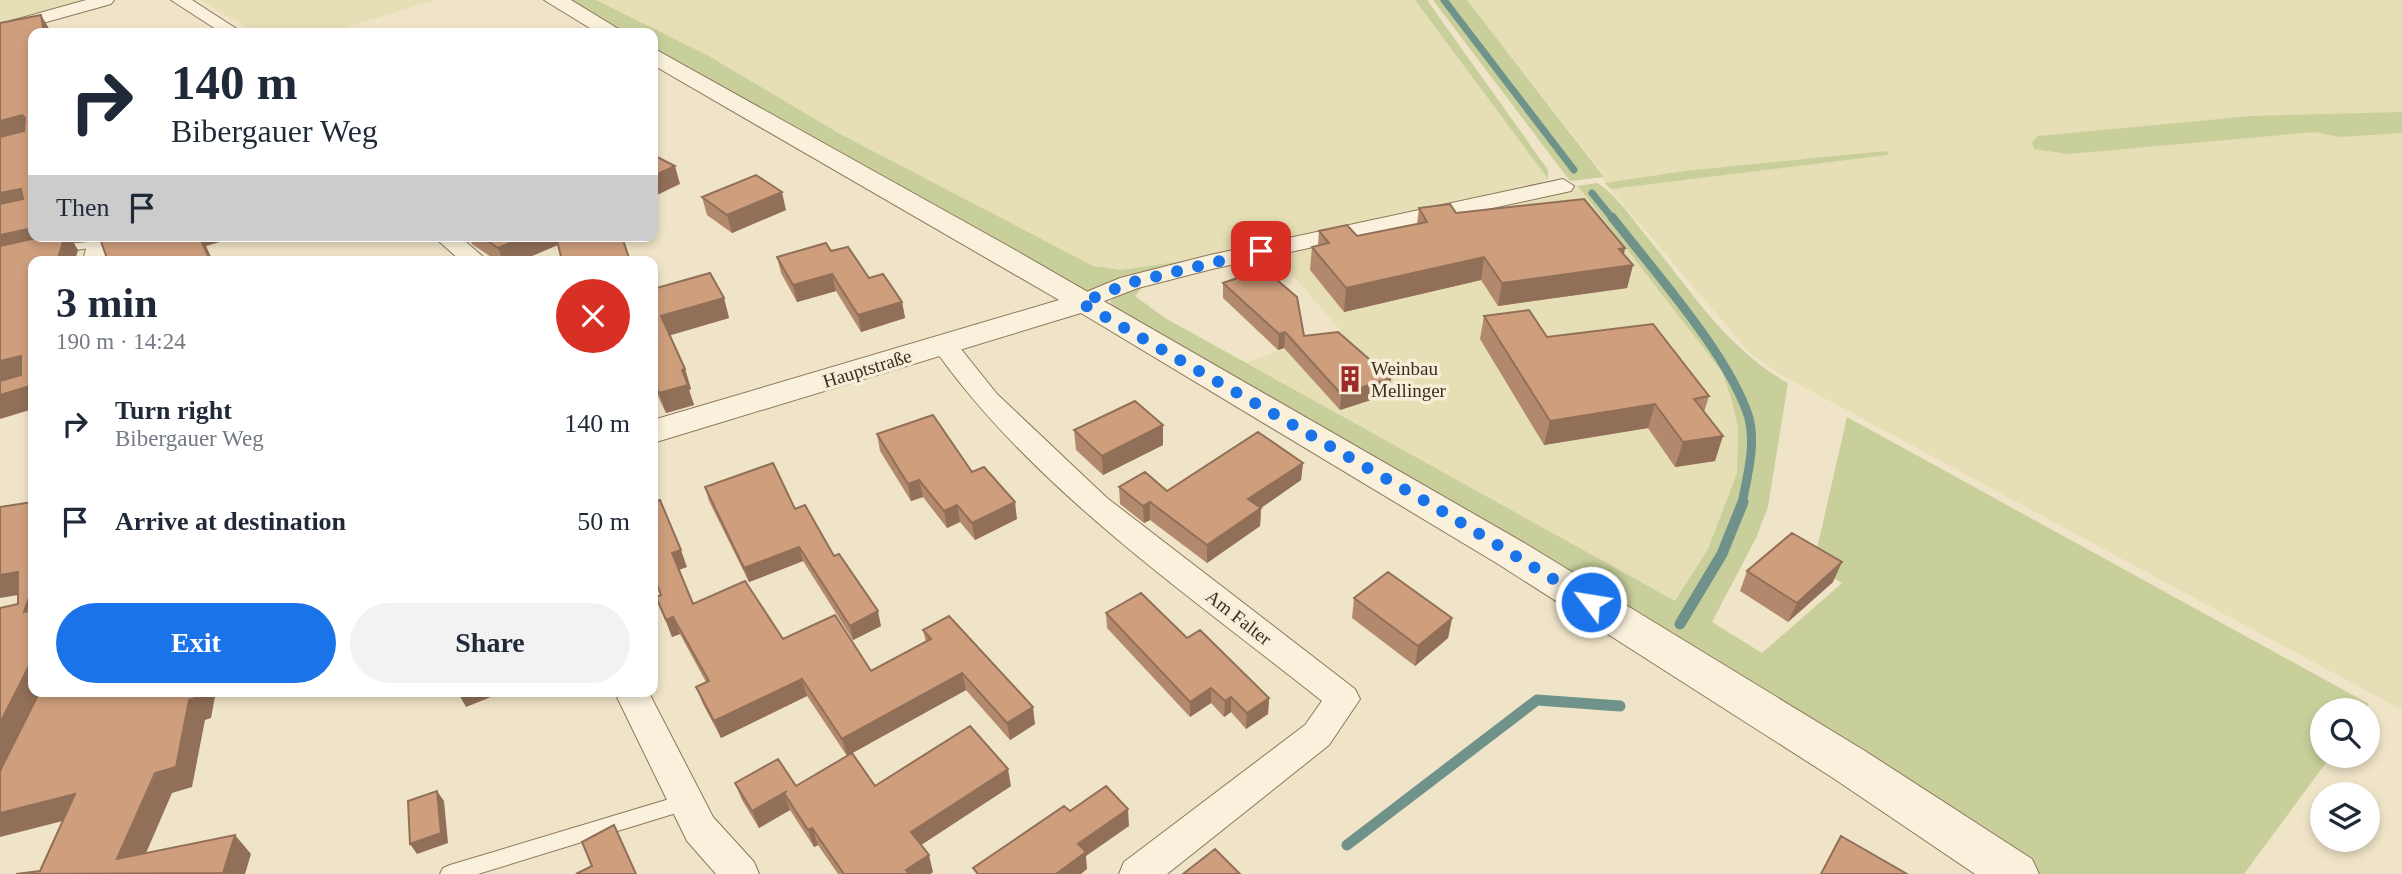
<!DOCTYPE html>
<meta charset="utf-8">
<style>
body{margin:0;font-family:Georgia,serif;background:#f2f2f3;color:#1f2937;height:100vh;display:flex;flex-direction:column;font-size:26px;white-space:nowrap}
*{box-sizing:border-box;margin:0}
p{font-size:23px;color:#747a83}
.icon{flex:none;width:38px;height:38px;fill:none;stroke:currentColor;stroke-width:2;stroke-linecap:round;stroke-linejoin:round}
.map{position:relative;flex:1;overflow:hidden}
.drawer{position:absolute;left:28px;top:256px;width:630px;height:441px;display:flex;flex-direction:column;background:#fff;border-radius:14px;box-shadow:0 4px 10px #0003}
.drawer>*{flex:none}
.hud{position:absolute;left:28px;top:28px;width:630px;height:214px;border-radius:14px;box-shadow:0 4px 10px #0003;background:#fff;color:#1f2937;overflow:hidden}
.controls{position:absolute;left:2310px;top:698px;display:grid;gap:14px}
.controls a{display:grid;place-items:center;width:70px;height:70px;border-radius:50%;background:#fff;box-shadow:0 4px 10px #0003;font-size:35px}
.pin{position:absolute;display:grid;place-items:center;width:60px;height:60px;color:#fff;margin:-30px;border-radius:14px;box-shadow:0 4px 10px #0006}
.me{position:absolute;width:77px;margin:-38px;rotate:301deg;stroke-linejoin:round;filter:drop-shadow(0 0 5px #0008)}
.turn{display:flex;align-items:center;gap:24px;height:147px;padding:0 28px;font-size:32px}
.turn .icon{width:91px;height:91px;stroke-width:2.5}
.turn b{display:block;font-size:49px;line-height:60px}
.then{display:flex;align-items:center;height:66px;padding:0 28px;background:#0003;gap:14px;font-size:26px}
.round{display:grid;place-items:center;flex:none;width:74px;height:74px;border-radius:37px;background:#f2f2f3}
.headline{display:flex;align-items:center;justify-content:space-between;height:119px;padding:0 28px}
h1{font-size:42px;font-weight:800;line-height:52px}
.cta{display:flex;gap:14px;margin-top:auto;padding:14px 28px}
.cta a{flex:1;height:80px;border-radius:42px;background:#1a73e8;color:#fff;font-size:28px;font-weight:800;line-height:80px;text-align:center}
.cta a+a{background:#f2f2f3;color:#1f2937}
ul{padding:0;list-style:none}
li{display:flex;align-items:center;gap:21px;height:98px;padding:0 28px}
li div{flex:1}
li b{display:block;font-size:26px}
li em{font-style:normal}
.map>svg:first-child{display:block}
.farmland{fill:#e6deb5}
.green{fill:#c9cf9b}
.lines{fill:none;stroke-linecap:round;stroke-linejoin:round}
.stream-far2{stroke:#6f938a;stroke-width:7}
.stream-far1{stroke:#6f938a;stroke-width:9}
.stream{stroke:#6f938a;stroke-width:11}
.service-casing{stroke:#8d765c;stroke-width:2}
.minor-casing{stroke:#8d765c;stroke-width:2}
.tertiary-casing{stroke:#8d765c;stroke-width:2}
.service{fill:#faf1dc;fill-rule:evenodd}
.minor{fill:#faf1dc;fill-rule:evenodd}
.tertiary{fill:#faf1dc;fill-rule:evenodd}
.wall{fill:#b2896c}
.shaded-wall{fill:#916f58}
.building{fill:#cf9f7d;stroke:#916f58;stroke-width:2}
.route{stroke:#1a73e8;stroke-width:12;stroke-dasharray:0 21.6}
.labels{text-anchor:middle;stroke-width:7;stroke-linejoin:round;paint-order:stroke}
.street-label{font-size:19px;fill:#3d2e20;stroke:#f7eed8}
.poi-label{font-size:19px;fill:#3d2e20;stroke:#f7eed8;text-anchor:start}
</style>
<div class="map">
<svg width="2402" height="874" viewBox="0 0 2402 874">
<rect width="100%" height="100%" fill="#f0e4c8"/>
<path class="farmland" d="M0,0H90L0,25Z
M200,0H435L327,33H256Z
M596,0H1415L1548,179L1534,187L1210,257L1121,270L1103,268L1080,261L842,135L707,55Z
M1467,0H2402V710L1778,373L1749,352L1605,183L1602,178L1604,175Z
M1578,186L1722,372L1732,400L1738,428L1737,473L1708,549L1675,602L1244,364L1292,345L1341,331L1271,250Z"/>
<path class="green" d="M564,0H596L707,55L842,135L1093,266L1121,270L1210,257L1094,292L1076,291L653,50V33H623Z
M1415,0H1427L1548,170V179Z
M1433,0H1467L1604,177L1570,181Z
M2402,112V133L2340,137L2315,132L2068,154L2034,149L2032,142L2038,136L2252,116Z
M1885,151L1889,153L1887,155L1611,189L1605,183L1685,171Z
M1597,183C1617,195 1633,220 1648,238C1690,290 1728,350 1788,383L1768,507L1756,538L1712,622L1762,653L1842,583L1813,566L1847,417L2369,704L2365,710H2322V756H2331L2244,874H2037L1110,309L1111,300L1147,282L1135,296L1165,318L1675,601L1708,549L1737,473L1738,428L1732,401L1722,372L1578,186Z"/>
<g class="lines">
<path class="stream-far2" d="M1444,0L1574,170
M1592,193L1613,219"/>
<path class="stream-far1" d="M1612,217C1653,270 1730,356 1749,418C1756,445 1747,477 1742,504"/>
<path class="stream" d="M1680,624L1722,554L1743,502
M1347,845L1537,700L1620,706"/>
<defs>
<path id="service" d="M99,241L103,242V246L56,253L50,249L56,245Z
M686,794L693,796L695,802L693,808L686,810L478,874H440L443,868L450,865Z"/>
<path id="minor" d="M86,0H114L111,4L0,35V24Z
M171,0H192L243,33H222Z
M1563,179L1574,186L1571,191L1212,269L1138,288L1081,310L1072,308L1069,303L1072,298L1120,278L1210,255Z
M89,236H113L107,261H83Z
M433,236H459L488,261H461Z
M944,336L953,339L997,394L1107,498L1355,689L1360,699L1329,745L1167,874H1119L1124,862L1305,725L1322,701C1189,595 1028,485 931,344L935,339Z
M614,691H648L713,817L754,862L759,874H716L687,841Z"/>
<path id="tertiary" d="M544,0H571L625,33H598Z
M653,48L1008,246L1526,544L1865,751L2032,859L2039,874H1975L1833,778L1498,564L1081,313L653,443V420L1059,300L653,65Z"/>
</defs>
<use href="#service" class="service-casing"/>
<use href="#minor" class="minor-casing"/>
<use href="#tertiary" class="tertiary-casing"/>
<use href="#service" class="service"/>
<use href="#minor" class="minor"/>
<use href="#tertiary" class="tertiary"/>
</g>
<path class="wall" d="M702,197L786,210L732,233L707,215Z
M1419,208L1456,213L1625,248L1624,254L1633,265L1627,288L1498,306L1481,280L1344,312L1310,270L1312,247L1318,245L1319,231L1357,236L1417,224Z
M469,236H617L630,261L558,245L520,261H497L472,244Z
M831,251L902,302L905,318L861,332L836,291L797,302L781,273L777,257Z
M1223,283L1304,336L1391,378L1389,394L1340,410L1284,348L1278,350L1223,298Z
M653,289L724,298L729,318L670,335L685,369L691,389L689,390L694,405L666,413L653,386Z
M1484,316L1709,396L1704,412L1715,461L1675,467L1648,428L1544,445L1480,339Z
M1163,425V445L1103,475L1076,450L1074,430Z
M877,434L972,472L1017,519L975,540L960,522L947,528L923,497L911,501L880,451Z
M1303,463L1301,480L1261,508L1260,526L1207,563L1150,520L1144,523L1120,504L1119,487L1167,491Z
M705,487L834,556L881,626L853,640L803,561L749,582L709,501Z
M687,567L679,570L693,604L783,639L871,671L926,642L923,630L1035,724L1010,740L966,690L847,756L807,696L721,738L703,704L696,687L706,682L680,634L672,637L656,597L661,595L653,574Z
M1747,571L1833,582L1788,622L1740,591Z
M1354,598L1452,618L1448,638L1415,666L1352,618Z
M1106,613L1187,638L1269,698L1268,714L1246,729L1231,712L1224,717L1211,703L1190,717L1107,628Z
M735,783L796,786H1011L921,845L933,872L930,874H838L818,845L814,847L790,810L759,828L742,800Z"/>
<path class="shaded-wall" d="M41,15L50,30L51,33H44Z
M22,115L32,132L0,141V121Z
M675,166L680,184L653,197V176Z
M21,189L32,206L0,213V193Z
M782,192L786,210L732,233L727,215Z
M33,228V236H77V239L72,240L78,250L75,261H57L0,256V235Z
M199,236H237V237L206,246L213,261H208Z
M526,236H557L560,244L520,261H503L498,248Z
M1625,248L1621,267L1633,265L1627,288L1498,306L1502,283Z
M1484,257L1481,280L1344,312L1346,288Z
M832,274L836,291L797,302L793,285Z
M724,298L729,318L668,336L661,316Z
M902,302L905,318L861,332L858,315Z
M1285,332L1284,348L1278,350L1279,334Z
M21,356L33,373L0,383V361Z
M685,369L691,389L689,390L694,405L666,413L659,393L682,370Z
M1391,378L1389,394L1340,410L1341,394Z
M33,385V409L0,419V395Z
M1655,404L1648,428L1544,445L1550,421Z
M1163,425V445L1103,475L1102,456Z
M1723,436L1715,461L1675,467L1683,442Z
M1303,463L1301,480L1248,517V499Z
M919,480L923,497L911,501L908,484Z
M1015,502L1017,519L975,540L972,523Z
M1150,502V520L1144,523L1143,506Z
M957,505L960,522L947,528L944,511Z
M1261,508L1260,526L1207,563V545Z
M799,547L803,561L749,582L744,568Z
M681,550L687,567L678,570L672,553Z
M1842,562L1833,582L1788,622L1797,603Z
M18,572L33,585V623L24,612L30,593L0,598V575Z
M878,611L881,626L853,640L850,626Z
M673,617L680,634L672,637L666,620Z
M1452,618L1448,638L1415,666L1418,646Z
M33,655V691H44L0,780V723Z
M962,673L966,690L847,756L842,739Z
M802,679L807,696L721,738L714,721Z
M1211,688V703L1190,717V702Z
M196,691H216L211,718L205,720L192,787L172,793L137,874L117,859L189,700Z
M457,691H506L466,707Z
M1231,697V712L1224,717L1225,701Z
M1269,698L1268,714L1246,729L1247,713Z
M1033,707L1035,724L1010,740L1007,723Z
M1008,769L1011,786L915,849L911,832Z
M437,791L444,801L448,843L417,854L410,844Z
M784,793L790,810L759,828L752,811Z
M75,794L94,813L0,837V813Z
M1128,809L1129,826L1086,856L1087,869L1081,874H1056L1078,844Z
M812,828L818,845L814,847L808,830Z
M235,835L251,854L245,874H220Z
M929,855L933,872L930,874H907L906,870Z"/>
<path class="building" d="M41,15L44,33H33V228L0,235V204L23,199L21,189L0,193V137L24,131L25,118L22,115L0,121V23Z
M653,155L675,166L653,176Z
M756,175L782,192L727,215L702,197Z
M1584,199L1625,248L1619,249L1633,265L1502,283L1484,257L1346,288L1312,247L1329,243L1319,231L1347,225L1357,236L1427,222L1419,208L1450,204L1456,213Z
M45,236H65L57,261H33V385L0,395V381L21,375V356L0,361V246Z
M99,236H199L210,260L108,261Z
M481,236H526L498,248Z
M556,236H617L619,241L623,240L630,261H562Z
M826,243L831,251L848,247L869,278L883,274L902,302L858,315L832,274L793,285L777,257Z
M1264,269L1297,297L1304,336L1338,332L1391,378L1341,394L1285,332L1279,334L1223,283Z
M710,273L724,298L661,316L685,369L682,370L688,385L659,393L653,380V289Z
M1529,310L1547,337L1653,324L1709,396L1694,399L1723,436L1683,442L1655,404L1550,421L1484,316Z
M1135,401L1163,425L1102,456L1074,430Z
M933,415L972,472L984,467L1015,502L972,523L957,505L944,511L919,480L908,484L877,434Z
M1258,432L1303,463L1248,499L1261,508L1207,545L1150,502L1143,506L1119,487L1145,472L1167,491Z
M773,463L795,509L805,505L834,556L839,554L878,611L850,626L799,547L744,568L705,487Z
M660,500L681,550L672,553L693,604L745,581L783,639L835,615L871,671L931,639L923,630L949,616L1033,707L1007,723L962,673L842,739L802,679L714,721L696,687L709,681L673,617L666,620L656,597L661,595L653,574V502Z
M33,502V585L24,612L33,610V655L29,666L0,723V608L18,604V572L0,575V507Z
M1792,533L1842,562L1797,603L1747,571Z
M1388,572L1452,618L1418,646L1354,598Z
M1141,593L1187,638L1200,630L1269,698L1247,713L1231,697L1225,701L1211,688L1190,702L1106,613Z
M56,691H196L195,698L189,700L176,767L155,773L117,859L235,835L223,873L16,874L40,871L75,794L0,813V771L38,695Z
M970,726L1008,769L911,832L929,855L906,870L909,874H844L812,828L808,830L784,793L787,791L752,811L735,783L778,759L796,786L852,753L875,786Z
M1106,786L1128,809L1078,844L1086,852L1056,874H978L973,868L1064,806L1070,811Z
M437,791L441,833L410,844L408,801Z
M614,825L636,874H576L592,866L582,842Z
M1841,836L1907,874H1821Z
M1215,849L1240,874H1183Z"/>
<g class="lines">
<path class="route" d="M1261,251L1129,283L1081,303L1432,505L1591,602"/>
</g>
<defs>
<symbol id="building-bare" viewBox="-9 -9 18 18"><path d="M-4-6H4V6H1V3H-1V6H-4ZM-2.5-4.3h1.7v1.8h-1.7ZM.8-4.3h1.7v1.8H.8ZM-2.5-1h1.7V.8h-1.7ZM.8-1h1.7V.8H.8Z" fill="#9e2a2b" stroke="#f7eed8" stroke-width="2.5" paint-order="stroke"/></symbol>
</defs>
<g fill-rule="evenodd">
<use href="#building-bare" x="1331" y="360" width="38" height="38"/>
</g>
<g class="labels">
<g class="street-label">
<text transform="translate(867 368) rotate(-17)" y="7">Hauptstraße</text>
<text transform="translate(1239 617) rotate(38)" y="7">Am Falter</text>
</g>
<g class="poi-label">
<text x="1371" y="375">Weinbau<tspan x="1371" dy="22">Mellinger</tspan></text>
</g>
</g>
</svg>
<div class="controls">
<a><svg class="icon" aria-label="search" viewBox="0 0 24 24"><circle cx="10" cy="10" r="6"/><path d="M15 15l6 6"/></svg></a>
<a><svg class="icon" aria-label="layers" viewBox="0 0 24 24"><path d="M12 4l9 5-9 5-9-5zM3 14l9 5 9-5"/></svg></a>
</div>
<div class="pin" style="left:1261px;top:251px;background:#d93025"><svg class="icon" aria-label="arrive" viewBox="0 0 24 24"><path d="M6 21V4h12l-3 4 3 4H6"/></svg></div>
<svg class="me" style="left:1591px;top:602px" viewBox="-20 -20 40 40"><circle r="17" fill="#1a73e8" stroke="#fff" stroke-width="3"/><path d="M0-11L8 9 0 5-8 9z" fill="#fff"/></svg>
<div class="hud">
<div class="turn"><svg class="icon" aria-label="right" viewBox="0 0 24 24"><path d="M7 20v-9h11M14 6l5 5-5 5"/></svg><div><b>140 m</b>Bibergauer Weg</div></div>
<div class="then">Then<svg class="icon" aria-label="arrive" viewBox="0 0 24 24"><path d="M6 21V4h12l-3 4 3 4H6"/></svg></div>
</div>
<section class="drawer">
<div class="headline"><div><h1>3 min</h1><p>190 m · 14:24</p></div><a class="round" style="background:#d93025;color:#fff"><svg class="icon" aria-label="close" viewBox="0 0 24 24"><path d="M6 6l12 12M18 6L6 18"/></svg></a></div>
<ul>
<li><svg class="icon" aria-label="right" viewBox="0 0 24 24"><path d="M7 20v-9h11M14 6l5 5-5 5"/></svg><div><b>Turn right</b><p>Bibergauer Weg</p></div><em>140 m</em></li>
<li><svg class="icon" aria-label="arrive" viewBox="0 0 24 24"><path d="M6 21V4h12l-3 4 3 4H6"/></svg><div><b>Arrive at destination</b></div><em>50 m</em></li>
</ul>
<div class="cta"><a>Exit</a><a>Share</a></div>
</section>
</div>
